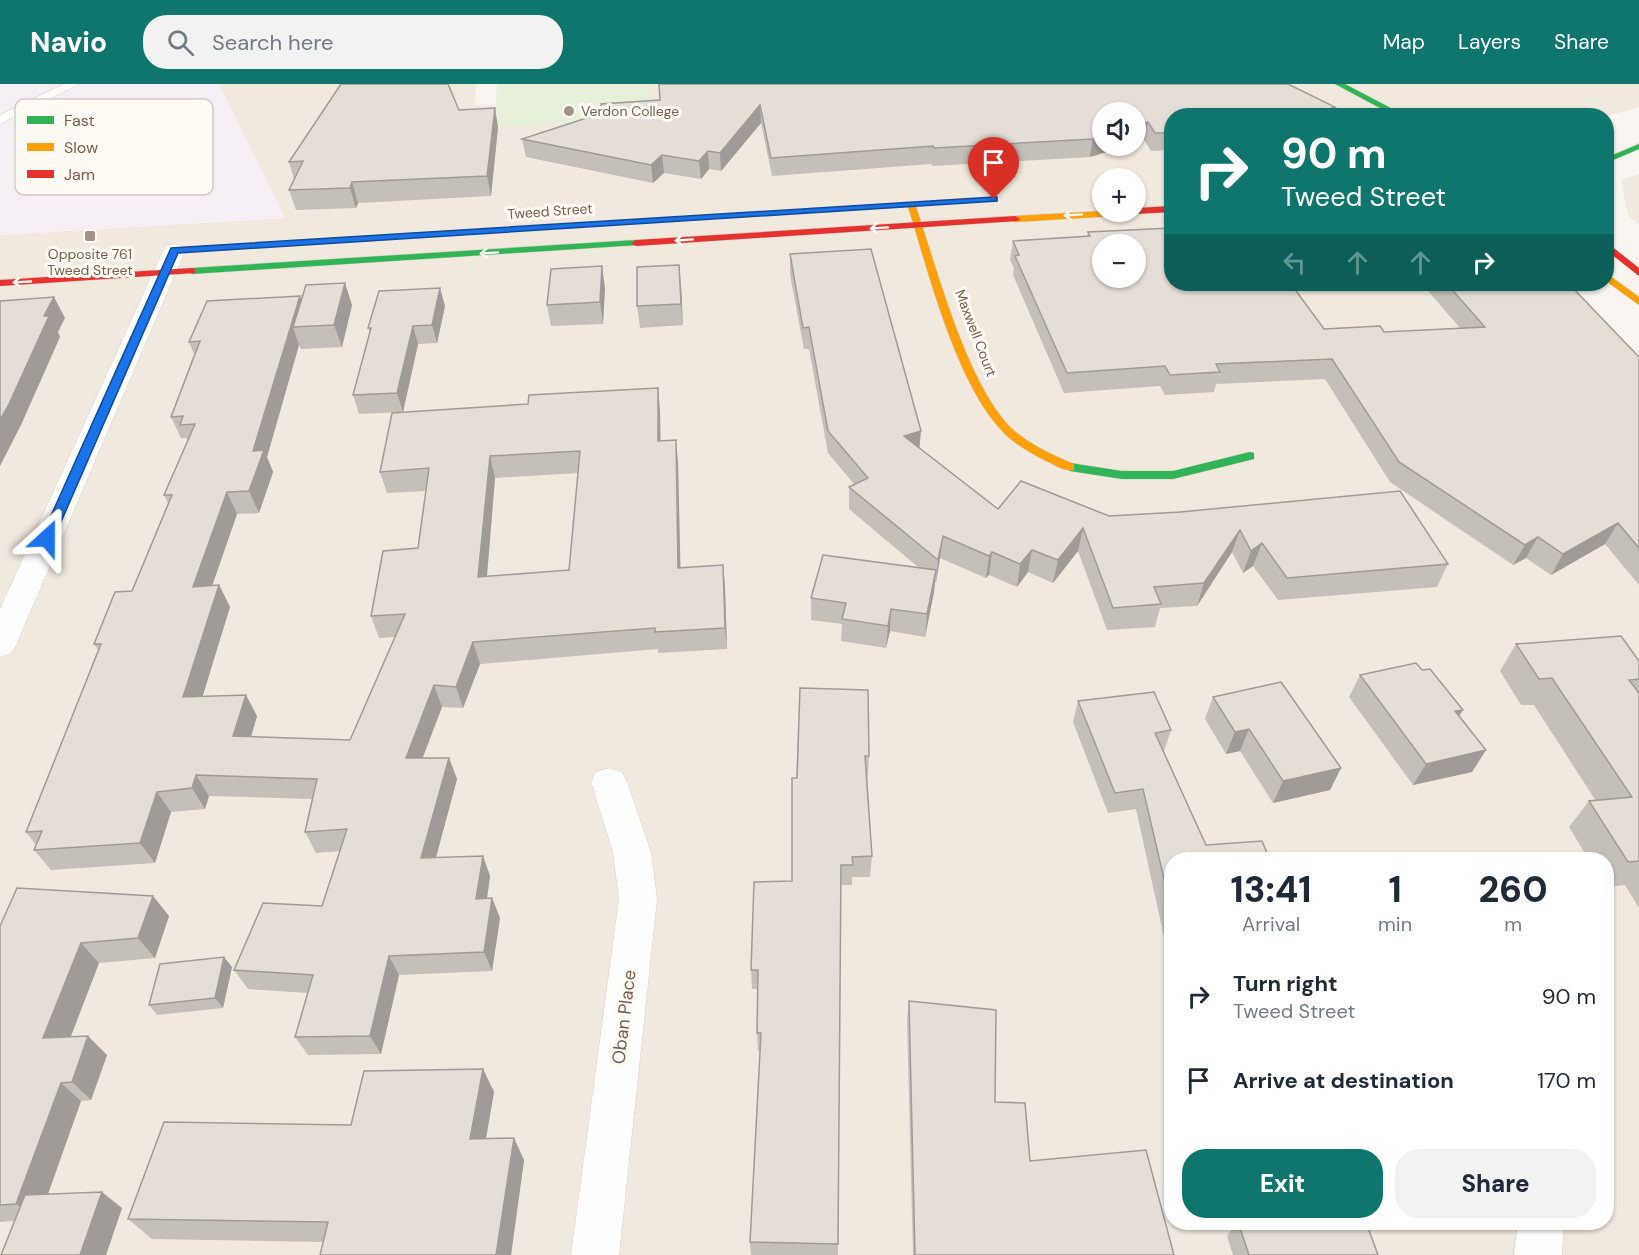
<!DOCTYPE html>
<meta charset="utf-8">
<style>
body{margin:0;font-family:"DM Sans",sans-serif;background:#f2f2f3;color:#1f2937;height:100vh;display:flex;flex-direction:column;font-size:22px;white-space:nowrap}
*{box-sizing:border-box;margin:0}
p{font-size:20px;color:#747a83}
.icon{flex:none;width:33px;height:33px;fill:none;stroke:currentColor;stroke-width:2;stroke-linecap:round;stroke-linejoin:round}
.map{position:relative;flex:1;overflow:hidden}
.drawer{position:absolute;left:1164px;top:768px;width:450px;height:378px;display:flex;flex-direction:column;background:#fff;border-radius:24px;box-shadow:0 2px 4px #0004}
.drawer>*{flex:none}
.top-card{position:absolute;left:1164px;top:24px;width:450px;height:183px;border-radius:24px;box-shadow:0 2px 4px #0004;background:#0f766e;color:#fff;overflow:hidden}
.tools{position:absolute;left:1092px;top:18px;display:grid;gap:12px}
.tools a{display:grid;place-items:center;width:54px;height:54px;border-radius:50%;background:#fff;box-shadow:0 2px 4px #0004;font-size:30px}
.pin{position:absolute;display:grid;place-items:center;width:51px;height:51px;color:#fff;margin:-62px -26px;border-radius:50% 50% 50% 0;rotate:-45deg;box-shadow:0 0 6px #0007}
.pin .icon{rotate:45deg}
.me{position:absolute;width:66px;margin:-33px;rotate:24deg;stroke-linejoin:round;filter:drop-shadow(0 0 4px #0008)}
.turn{display:flex;align-items:center;gap:21px;height:126px;padding:0 18px;font-size:27px}
.turn .icon{width:78px;height:78px;stroke-width:2.5}
.turn b{display:block;font-size:42px;line-height:51px}
.lanes{display:flex;align-items:center;height:57px;padding:0 18px;background:#0003;justify-content:center;gap:30px;direction:ltr}
.lanes .off{opacity:.35}
.eta{display:flex;justify-content:space-evenly;align-items:center;height:102px;text-align:center}
.eta b{font-size:36px;font-weight:800;line-height:42px}
.action{display:flex;gap:12px;margin-top:auto;padding:12px 18px}
.action a{flex:1;height:69px;border-radius:24px;background:#0f766e;color:#fff;font-size:24px;font-weight:800;line-height:69px;text-align:center}
.action a+a{background:#f2f2f3;color:#1f2937}
ul{padding:0;list-style:none}
li{display:flex;align-items:center;gap:18px;height:84px;padding:0 18px}
li div{flex:1}
li b{display:block;font-size:22px}
li em{font-style:normal}
header{display:flex;align-items:center;gap:36px;box-sizing:border-box;height:84px;padding:0 30px;background:#0f766e;color:#fff}
header strong{font-size:28px}
nav{display:flex;gap:33px;margin-inline-start:auto;font-size:21px}
.search{width:420px;height:54px;background:#f2f2f3;display:flex;align-items:center;gap:15px;box-sizing:border-box;padding:0 21px;border-radius:24px;color:#747a83;font-size:22px}
.map>svg:first-child{display:block}
.residential{fill:#f1e8de;fill-rule:evenodd}
.education{fill:#f5eef5}
.green{fill:#e6f0db}
.lines{fill:none;stroke-linecap:round;stroke-linejoin:round}
.lane-casing{stroke:#d8d2ce;stroke-width:1}
.street-casing{stroke:#d8d2ce;stroke-width:1}
.fast-casing{stroke:#d7d1ca;stroke-width:1}
.slow-casing{stroke:#d7d1ca;stroke-width:1}
.jam-casing{stroke:#d7d1ca;stroke-width:1}
.path{stroke:#dbd5d0;stroke-width:2;stroke-dasharray:1 3;stroke-linecap:butt}
.lane{fill:#fefefd;fill-rule:evenodd}
.street{fill:#fefefd;fill-rule:evenodd}
.fast{fill:#30b455;fill-rule:evenodd}
.slow{fill:#ff9f0a;fill-rule:evenodd}
.jam{fill:#e5322d;fill-rule:evenodd}
.wall{fill:#c5bfb9;fill-rule:evenodd}
.shaded-wall{fill:#a09b96}
.building{fill:#e5ded7;stroke:#a09b96;stroke-width:1.5;fill-rule:evenodd}
.oneway{stroke:#fffaf3}
.route{fill:#1a73e8;stroke:#114b97;stroke-width:1.5}
.poi-dot{fill:#a59287;stroke:#fffaf3;stroke-width:2}
.labels{text-anchor:middle;stroke-width:6;stroke-linejoin:round;paint-order:stroke}
.far-poi-label{font-size:14px;fill:#785d4e;stroke:#fffaf3;text-anchor:start}
.far-street-label{font-size:14px;fill:#785d4e;stroke:#fffaf3}
.near-street-label{font-size:18px;fill:#785d4e;stroke:#fffaf3}
.key{fill:#fffaf3;stroke:#d6cbc2;stroke-width:1.5}
.key-label{font-size:16px;fill:#785d4e}
</style>
<header>
<strong>Navio</strong>
<div class="search"><svg class="icon" aria-label="search" viewBox="0 0 24 24"><circle cx="10" cy="10" r="6"/><path d="M15 15l6 6"/></svg>Search here</div>
<nav><a>Map</a><a>Layers</a><a>Share</a></nav>
</header>
<div class="map">
<svg width="1639" height="1171" viewBox="0 0 1639 1171">
<rect width="100%" height="100%" fill="#f8f5f0"/>
<path class="residential" d="M219,0H476L475,21L665,32L641,0H1639V23L1607,32H1172V200H1552L1639,285V1171H0V151L285,134ZM1102,28H1136V62H1102ZM1102,94H1136V128H1102ZM1102,160H1136V194H1102ZM1172,776H1606V1138H1172Z
M1639,90V141L1628,131L1621,96Z"/>
<path class="education" d="M0,0H219L285,134L0,151Z"/>
<path class="green" d="M497,0H641L665,33L499,43L495,31Z"/>
<g class="lines">
<defs>
<path id="lane" d="M64,0H79L0,40V31Z"/>
<path id="street" d="M174,160L182,162L185,167L16,561L11,569L0,573V525L163,167L166,162Z
M609,684L622,688L627,698L651,768L657,815L619,1171H571L619,815L613,768L591,698L596,688Z
M1518,1138H1564L1562,1171H1514Z"/>
<path id="fast" d="M1335,0H1345L1406,32H1395Z
M1639,60V65L1606,79V74Z
M636,156L641,159L639,161L192,190L187,187L192,184Z
M1250,368L1254,369V375L1173,395H1122L1070,387L1064,383L1070,379L1122,387H1173Z"/>
<path id="slow" d="M912,120L916,123C937,185 966,297 1010,343C1028,360 1052,371 1074,380V386C1064,388 1053,380 1044,376C1029,368 1013,359 1002,347C955,297 929,189 908,123Z
M1102,127L1136,128L1132,131L1015,138L1010,135L1015,132Z
M1606,189L1639,213V221L1606,197Z"/>
<path id="jam" d="M1172,122V128L1136,130L1132,128H1136V124Z
M1015,132L1020,135L1018,137L636,162L631,159L636,156Z
M1606,158L1639,184V192L1606,166Z
M192,184L195,185V189L0,202V196Z"/>
</defs>
<use href="#lane" class="lane-casing"/>
<use href="#street" class="street-casing"/>
<use href="#fast" class="fast-casing"/>
<use href="#slow" class="slow-casing"/>
<use href="#jam" class="jam-casing"/>
<path class="path" d="M1606,121L1610,132"/>
<use href="#lane" class="lane"/>
<use href="#street" class="street"/>
<use href="#fast" class="fast"/>
<use href="#slow" class="slow"/>
<use href="#jam" class="jam"/>
</g>
<path class="wall" d="M601,20L1172,32V66L1151,67L1144,56L1090,73L932,82L931,80L772,92L761,39L721,87L709,85L701,95L664,89L653,99L526,73L522,55L602,29Z
M459,26L498,43L491,112L358,119L356,124L296,126L289,106L294,95L289,78Z
M1088,148L1324,245L1384,248L1460,244L1422,200H1569L1639,273V501L1605,460L1551,491L1526,474L1513,481L1390,398L1325,295L1216,300L1214,308L1165,311L1160,302L1064,309L1013,191L1014,184L1010,176L1013,157L1087,152Z
M790,170L919,364L998,425L1109,432L1180,428L1448,480L1437,503L1278,516L1253,482L1243,489L1232,468L1197,522L1160,524L1155,543L1107,546L1078,467L1053,499L1028,488L1017,503L989,491L986,494L940,474L936,499L935,498L934,508L925,553L890,547L886,564L841,557L842,540L811,536V514L918,483L849,425V403L854,400L828,369L809,265H804L790,191Z
M681,202L683,241L640,244L637,222Z
M605,204L603,240L551,242L547,221Z
M301,216L352,221L342,263L301,265L299,261L267,373L273,388L259,429L237,430L212,502L219,501L230,523L202,612L257,632L251,653L350,656L395,553L379,554L371,532L418,464L426,407L387,409L380,388L660,326V357L678,378L680,483L723,481L725,503L727,565L658,569V565L480,580L463,624L442,623L422,674H449L457,695L436,774L483,772L490,792L487,815L492,814L500,834L492,887L399,891L381,970L308,971L295,953L308,909L248,905L234,886L322,822L340,767L316,769L305,748L312,715L209,712L205,725L171,728L155,779L51,786L34,766L36,761L26,748L98,566L94,560L132,507L168,419L164,411L188,357L186,354H181L171,333L194,270L189,258ZM578,389L569,486L487,492L495,394Z
M445,222L437,259L418,260L403,328L359,330L353,311L370,249L368,244Z
M1516,560L1639,577V824L1625,801L1606,803V776H1589L1569,743L1589,717H1596L1534,621H1521L1500,587Z
M1360,591L1459,632L1486,666L1472,688L1413,701L1349,613Z
M800,604L869,672L868,693H867L872,772L870,793H852V801H841L838,1171H751L750,1158L760,967H758L757,949L758,905H752L751,886L792,797Z
M1213,613L1341,684L1330,706L1273,719L1240,667L1226,670L1205,635Z
M1078,617L1171,646L1164,667L1172,776V852L1164,853L1136,725L1108,729L1073,638Z
M153,812L169,832L155,874L99,879L70,953L107,971L91,1016L81,1017L48,1110L122,1124L106,1171H1L15,1137L0,1138V842Z
M232,883L223,924L157,931L149,921Z
M909,917L995,1018L1030,1077L1174,1171H913L907,936Z
M483,985L494,1008L486,1055L514,1054L524,1076L511,1171H320L323,1158L152,1155L128,1135Z
M1237,1138H1366L1378,1171H1233L1227,1152Z"/>
<path class="shaded-wall" d="M760,21L761,39L721,87L720,69Z
M1335,23L1332,32H1308Z
M495,24L498,43L491,112L487,92Z
M1148,38L1144,56L1136,59V42Z
M1102,52V62H1127L1090,73L1093,55Z
M708,67L709,85L701,95L699,77Z
M662,71L664,89L653,99L651,81Z
M352,98L358,119L356,124L350,104Z
M679,181L681,202L683,241L681,220Z
M602,182L605,204L603,240L600,218Z
M345,199L352,221L342,263L334,241Z
M440,204L445,222L437,259L432,241Z
M300,212L307,233L293,243L299,261L267,373L273,388L259,429L249,407L253,367Z
M54,213L65,234L58,248L60,253L21,341L0,382V336L44,232Z
M413,242L418,260L403,328L397,309Z
M658,304L660,326L661,379L658,357Z
M921,347L919,369L904,352Z
M676,356L678,378L681,505L678,484Z
M490,372L495,394L485,515L478,493Z
M227,408L237,430L204,525L193,503Z
M1618,439L1605,460L1551,491L1563,470Z
M1083,444L1078,467L1053,499L1058,476Z
M1240,446L1232,468L1197,522L1204,499Z
M943,452L940,474L936,499L938,476Z
M1538,453L1526,474L1513,481L1525,461Z
M1262,459L1253,482L1243,489L1251,467Z
M1032,466L1028,488L1017,503L1020,480Z
M992,468L989,491L986,494L989,472Z
M723,481L725,503L727,565L725,544Z
M936,486L934,508L925,553L927,530Z
M219,501L230,523L196,634L183,613Z
M891,525L890,547L886,564L888,542Z
M473,558L480,580L463,624L456,603Z
M434,601L442,623L415,694L406,674Z
M246,611L257,632L245,673L233,652Z
M1463,626L1449,648L1455,627Z
M1249,645L1240,667L1226,670L1235,648Z
M1486,666L1472,688L1413,701L1426,680Z
M449,674L457,695L430,795L421,774Z
M1341,684L1330,706L1273,719L1283,697Z
M196,691L209,712L205,725L192,704Z
M157,708L171,728L155,779L140,759Z
M483,772L490,792L484,835L476,815Z
M153,812L169,832L155,874L138,854Z
M492,814L500,834L492,887L484,868Z
M81,859L99,879L63,973L43,954Z
M389,872L399,891L381,970L370,952Z
M224,873L232,883L223,924L215,914Z
M88,952L107,971L91,1016L72,998Z
M483,985L494,1008L482,1077L470,1055Z
M61,999L81,1017L39,1135L16,1120Z
M514,1054L524,1076L511,1171H496Z
M102,1108L122,1124L106,1171H80Z"/>
<path class="building" d="M341,0H448L459,26L495,24L487,92L352,98L350,104L289,106L303,77L289,78Z
M659,0H1288L1335,23L1308,32H1172V49H1155L1148,38L1136,42V28H1102V52L1093,55L934,64L933,62L771,74L760,21L720,69L708,67L699,77L662,71L651,81L522,55L602,29L601,20L660,16Z
M1172,144V200H1291L1324,245L1380,242L1384,248L1485,243L1447,200H1569L1639,273V464L1618,439L1563,470L1538,453L1525,461L1399,378L1332,275L1216,280L1220,288L1170,291L1165,282L1067,289L1015,172L1019,171L1013,157L1090,152L1088,148ZM1102,160H1136V194H1102Z
M871,165L921,347L904,352L998,425L1021,397L1109,432L1180,428L1400,407L1448,480L1287,494L1262,459L1251,467L1240,446L1204,499L1154,503L1161,520L1113,524L1083,444L1058,476L1032,466L1020,480L992,468L989,472L943,452L938,476L849,403L868,394L828,347L809,243L803,244L790,170Z
M679,181L681,220L637,222V183Z
M602,182L600,218L547,221L551,185Z
M345,199L334,241L293,243L306,201Z
M440,204L432,241L413,242L397,309L353,311L371,244H368L379,207Z
M300,212L253,367L264,366L249,407L227,408L193,503L219,501L183,613L246,611L233,652L350,656L405,530L371,532L383,467L418,464L429,384L380,388L392,329L528,320L529,311L658,304V357L676,356L678,484L723,481L725,544L655,548V544L473,558L456,603L434,601L406,674H449L421,774L483,772L476,815L492,814L484,868L389,872L370,952L295,953L313,891L234,886L263,819L322,822L347,745L305,748L317,695L196,691L192,704L157,708L140,759L34,766L42,747L26,748L101,560H94L115,508L132,507L172,411H164L195,340L180,341L183,332L171,333L200,257L189,258L207,217ZM580,367L569,486L478,493L490,372Z
M54,213L44,232H49L9,320L0,336V217Z
M823,471L936,486L927,530L891,525L888,542L842,535L846,519L811,514Z
M1621,552L1639,577V595L1629,596L1639,609V777L1628,778L1589,717L1632,713L1552,594L1539,595L1516,560Z
M1416,579L1422,586L1430,585L1463,626L1455,627L1486,666L1426,680L1360,591Z
M1281,598L1341,684L1283,697L1249,645L1235,648L1213,613Z
M800,604L868,606L869,672H865L872,772L852,773L853,781H841L838,1160L750,1158L761,949H757L758,886H751L754,798L792,797V694H797Z
M1154,608L1171,646L1155,649L1206,761L1262,757L1270,776H1172V829L1143,705L1115,709L1078,617Z
M17,804L153,812L138,854L81,859L43,954L88,952L72,998L61,999L16,1120L0,1121V842Z
M224,873L215,914L149,921L160,880Z
M909,917L996,926L995,1018L1025,1019L1030,1077L1146,1066L1174,1171H915Z
M483,985L470,1055L514,1054L496,1171H320L328,1138L128,1135L164,1038L351,1041L364,987Z
M102,1108L80,1171H1L25,1111Z
M1238,1138H1366L1378,1171H1249Z"/>
<defs><path id="oneway-shaft" d="M-6 0H5M1.5-3L5.5 0L1.5 3" fill="none" stroke-width="1.6" stroke-linecap="round" stroke-linejoin="round" transform="scale(1.5)"/></defs>
<g class="oneway">
<use href="#oneway-shaft" transform="translate(1073 131) rotate(176)"/>
<use href="#oneway-shaft" transform="translate(879 144) rotate(176)"/>
<use href="#oneway-shaft" transform="translate(684 156) rotate(176)"/>
<use href="#oneway-shaft" transform="translate(489 169) rotate(176)"/>
<use href="#oneway-shaft" transform="translate(22 198) rotate(177)"/>
</g>
<path class="route" d="M994,113H997V117L178,169L54,454L47,458L41,454L171,164Z"/>
<g class="poi-dot">
<circle cx="569" cy="27" r="6"/>
<rect x="84" y="146" width="12" height="12" rx="3"/>
</g>
<g class="labels">
<g class="far-poi-label">
<text x="581" y="32">Verdon College</text>
<text x="90" y="175" text-anchor="middle">Opposite 761<tspan x="90" dy="16">Tweed Street</tspan></text>
</g>
<g class="far-street-label">
<text transform="translate(550 127) rotate(-4)" y="5">Tweed Street</text>
<text transform="translate(976 249) rotate(69)" y="5">Maxwell Court</text>
</g>
<g class="near-street-label">
<text transform="translate(624 933) rotate(-83)" y="6">Oban Place</text>
</g>
</g>
<rect x="15" y="15" width="198" height="96" rx="9" class="key"/>
<rect x="27" y="32" width="27" height="8" fill="#30b455"/>
<rect x="27" y="59" width="27" height="8" fill="#ff9f0a"/>
<rect x="27" y="86" width="27" height="8" fill="#e5322d"/>
<g class="key-label">
<text x="64" y="42">Fast</text>
<text x="64" y="69">Slow</text>
<text x="64" y="96">Jam</text>
</g>
</svg>
<div class="tools">
<a><svg class="icon" aria-label="sound" viewBox="0 0 24 24"><path d="M4 9h4l5-4v14l-5-4H4zM17 9q2 3 0 6"/></svg></a>
<a>+</a>
<a>−</a>
</div>
<div class="pin" style="left:994px;top:115px;background:#d93025"><svg class="icon" aria-label="arrive" viewBox="0 0 24 24"><path d="M6 21V4h12l-3 4 3 4H6"/></svg></div>
<svg class="me" style="left:47px;top:454px" viewBox="-20 -20 40 40"><path d="M0-17L14 15 0 8-14 15z" fill="#1a73e8" stroke="#fff" stroke-width="4"/></svg>
<div class="top-card">
<div class="turn"><svg class="icon" aria-label="right" viewBox="0 0 24 24"><path d="M7 20v-9h11M14 6l5 5-5 5"/></svg><div><b>90 m</b>Tweed Street</div></div>
<div class="lanes"><svg class="icon off" aria-label="left" viewBox="0 0 24 24"><path d="M17 20v-9H6M10 6l-5 5 5 5"/></svg><svg class="icon off" aria-label="ahead" viewBox="0 0 24 24"><path d="M12 20V5M6 11l6-6 6 6"/></svg><svg class="icon off" aria-label="ahead" viewBox="0 0 24 24"><path d="M12 20V5M6 11l6-6 6 6"/></svg><svg class="icon" aria-label="right" viewBox="0 0 24 24"><path d="M7 20v-9h11M14 6l5 5-5 5"/></svg></div>
</div>
<section class="drawer">
<div class="eta">
<div><b>13:41</b><p>Arrival</p></div>
<div><b>1</b><p>min</p></div>
<div><b>260</b><p>m</p></div>
</div>
<ul>
<li><svg class="icon" aria-label="right" viewBox="0 0 24 24"><path d="M7 20v-9h11M14 6l5 5-5 5"/></svg><div><b>Turn right</b><p>Tweed Street</p></div><em>90 m</em></li>
<li><svg class="icon" aria-label="arrive" viewBox="0 0 24 24"><path d="M6 21V4h12l-3 4 3 4H6"/></svg><div><b>Arrive at destination</b></div><em>170 m</em></li>
</ul>
<div class="action"><a>Exit</a><a>Share</a></div>
</section>
</div>
